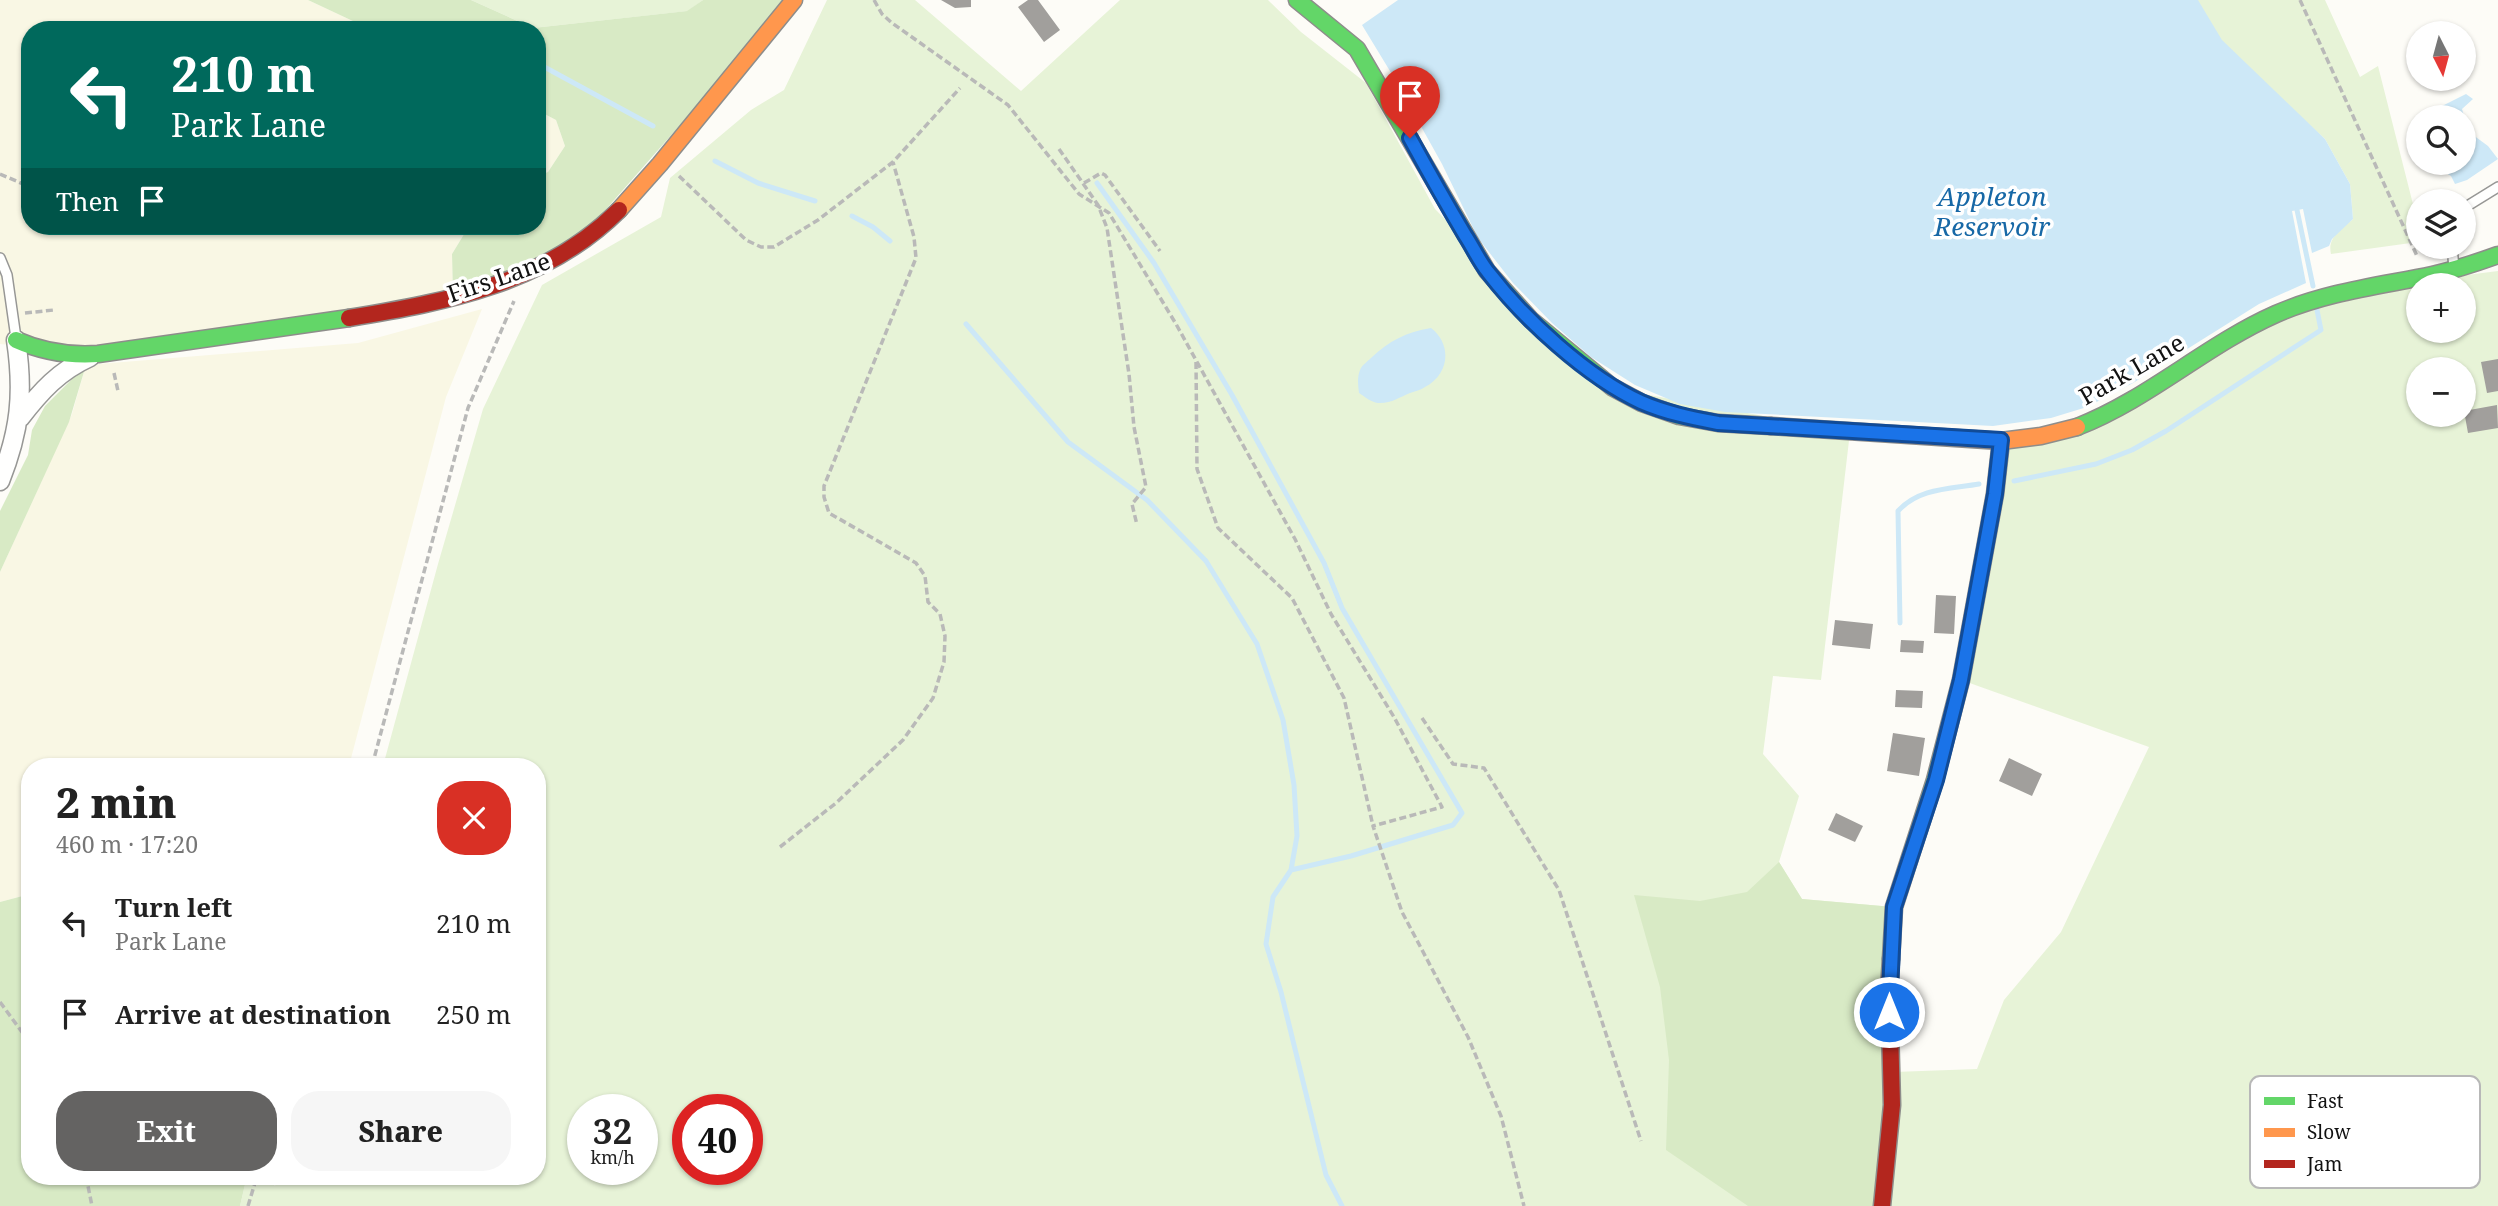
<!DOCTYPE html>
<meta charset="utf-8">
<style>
body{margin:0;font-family:"Noto Serif",serif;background:#f6f6f6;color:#222;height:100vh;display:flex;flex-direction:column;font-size:26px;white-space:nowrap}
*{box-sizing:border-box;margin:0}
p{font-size:23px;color:#767676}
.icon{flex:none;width:38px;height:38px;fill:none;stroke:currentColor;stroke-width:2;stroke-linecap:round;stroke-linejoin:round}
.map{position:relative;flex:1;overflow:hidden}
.side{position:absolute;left:21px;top:758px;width:525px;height:427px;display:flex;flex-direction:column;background:#fff;border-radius:28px;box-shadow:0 2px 5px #0004}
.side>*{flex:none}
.top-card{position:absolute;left:21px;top:21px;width:525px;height:214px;border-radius:28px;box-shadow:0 2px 5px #0004;background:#00695c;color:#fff;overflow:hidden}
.needle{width:46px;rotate:174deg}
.controls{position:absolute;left:2406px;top:21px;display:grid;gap:14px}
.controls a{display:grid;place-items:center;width:70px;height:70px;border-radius:50%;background:#fff;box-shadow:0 2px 5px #0004;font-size:35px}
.speed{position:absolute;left:567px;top:1094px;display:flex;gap:14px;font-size:35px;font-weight:700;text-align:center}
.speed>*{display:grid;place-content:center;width:91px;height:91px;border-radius:50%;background:#fff;box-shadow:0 2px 5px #0004;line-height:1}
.speed small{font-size:18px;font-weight:400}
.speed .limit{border:10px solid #d22;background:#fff;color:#111}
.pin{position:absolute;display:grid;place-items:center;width:60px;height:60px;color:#fff;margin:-72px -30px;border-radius:50% 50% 50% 0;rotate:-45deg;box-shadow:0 0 7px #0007}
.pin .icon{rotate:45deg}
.me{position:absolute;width:77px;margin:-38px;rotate:0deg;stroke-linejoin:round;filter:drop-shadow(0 0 5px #0008)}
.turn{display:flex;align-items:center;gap:24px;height:147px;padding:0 35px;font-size:32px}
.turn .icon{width:91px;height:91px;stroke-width:2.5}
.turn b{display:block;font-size:49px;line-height:60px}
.then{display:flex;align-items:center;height:66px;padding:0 35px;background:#0003;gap:14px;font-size:26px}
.round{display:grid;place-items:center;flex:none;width:74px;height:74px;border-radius:28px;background:#f6f6f6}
.head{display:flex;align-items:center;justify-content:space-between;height:119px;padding:0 35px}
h1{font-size:42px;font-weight:800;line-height:52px}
.button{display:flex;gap:14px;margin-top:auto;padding:14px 35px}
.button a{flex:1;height:80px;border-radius:28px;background:#646362;color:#fff;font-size:28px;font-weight:800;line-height:80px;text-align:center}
.button a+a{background:#f6f6f6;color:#222}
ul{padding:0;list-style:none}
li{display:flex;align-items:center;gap:21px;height:91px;padding:0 35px}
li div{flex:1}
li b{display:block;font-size:26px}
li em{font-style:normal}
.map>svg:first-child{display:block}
.farmland{fill:#f9f7e4}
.green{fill:#e7f3d7;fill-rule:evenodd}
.forest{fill:#d8eac5}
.water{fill:#cde8f7}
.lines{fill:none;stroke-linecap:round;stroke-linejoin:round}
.stream{stroke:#cde8f7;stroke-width:5}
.building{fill:#a19f9c}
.lane-casing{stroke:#979795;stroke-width:12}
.street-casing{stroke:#979795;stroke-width:21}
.fast-casing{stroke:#8e8d8b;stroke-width:19}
.slow-casing{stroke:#8e8d8b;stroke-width:19}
.jam-casing{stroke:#8e8d8b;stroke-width:19}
.path{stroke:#b9b9b8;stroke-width:3.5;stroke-dasharray:7 3.5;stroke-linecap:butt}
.lane{stroke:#fffffe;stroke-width:9}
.street{stroke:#fffffe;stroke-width:18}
.fast{stroke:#63d668;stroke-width:16}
.slow{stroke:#ff974d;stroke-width:16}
.jam{stroke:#b3261e;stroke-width:16}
.route-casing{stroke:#114b97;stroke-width:18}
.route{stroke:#1a73e8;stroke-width:12}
.labels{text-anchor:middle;stroke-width:7;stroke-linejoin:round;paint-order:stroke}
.street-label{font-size:24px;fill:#111;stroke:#fff}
.water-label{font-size:26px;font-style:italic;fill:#1768a6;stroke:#fff}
.key{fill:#fff;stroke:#b8b8b8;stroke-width:2}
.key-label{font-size:19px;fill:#111}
</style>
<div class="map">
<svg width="2498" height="1206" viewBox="0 0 2498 1206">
<rect width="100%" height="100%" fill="#fdfcf7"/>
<path class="farmland" d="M0,0H308L372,30H30V226H469L452,254L453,295L93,354L0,344Z
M537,110L556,120L565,146L548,172L537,176Z
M482,309L446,397L349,766H30V894L0,902V572L72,414L86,365L358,343Z"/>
<path class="green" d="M471,0H703L688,11L533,28Z
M827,0H915L1021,91L1120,0H1268L1301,32L1366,83L1435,209L1611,388L1850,432L1821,680L1773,676L1763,754L1799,796L1779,862L1802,899L1893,907L1879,1206H240L247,1176H268L275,1186L278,1176H537V766H383L438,564L483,409L542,285L661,217L670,178L751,110L784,90ZM583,1110H642V1169H583ZM688,1110H747V1169H688Z
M2197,0H2325L2360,77L2378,66L2418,224V242L2331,254C2327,237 2342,229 2353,219L2350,184L2325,139L2214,37Z
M2498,271V1206H1890L1894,1072L1977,1069L2004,1000L2061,932L2149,747L1964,681L2002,449L2074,429L2310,295ZM2418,285H2464V331H2418ZM2418,369H2464V415H2418Z"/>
<path class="forest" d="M308,0H471L533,28L687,11L703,0H790L579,240L453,295L452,254L469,226H537V176L548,172L565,146L556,120L537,110V30H372Z
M86,365L69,422L0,572V511L28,455L32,430L45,406Z
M1779,862L1802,899L1893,907L1879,1206H1748L1666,1150L1669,1060L1660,987L1634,895L1700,901L1747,892Z
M30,894V1176H247L240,1206H0V902Z"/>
<path class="water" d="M1398,0H2198L2222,40L2325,139L2350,184L2353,219L2332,239L2329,246L2312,253L2303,209L2292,211L2306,283L2259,304L2133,383L2087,407L2051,418L1993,426L1725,412L1680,404L1635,385L1591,357L1552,323L1513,283L1478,238L1442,164L1393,76L1362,25Z
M2466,94L2473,99L2462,109L2469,132L2488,146L2498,159L2467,180L2455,184L2451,176L2441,170V163H2464V117H2439L2438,108Z
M1431,328C1452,344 1450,374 1425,387C1421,390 1415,391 1410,393C1400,397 1390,404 1378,403C1371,402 1365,397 1359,393C1358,385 1357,378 1360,370C1362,365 1367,362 1371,358C1389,341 1406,332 1431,328Z"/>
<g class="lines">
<path class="stream" d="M537,63L653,126
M715,161L758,183L815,201
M1097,183L1154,263L1232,395L1324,563L1342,608L1462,813L1453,825L1351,856L1291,870L1273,897L1266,944L1281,992L1326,1175L1342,1206
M2297,210L2313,286
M852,216L873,227L890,241
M966,324L1068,442L1147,500L1206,561L1257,644L1283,720L1294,785L1297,836L1291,870
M2014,481L2096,464L2132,450L2166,431L2321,330L2317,310
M1900,623L1898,511C1919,488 1950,489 1979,484"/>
</g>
<path class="building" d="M941,0H971V7L955,8Z
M1028,0H1038L1060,30L1044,42L1018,7Z
M2498,359V391L2487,393L2481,362Z
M2497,405L2498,428L2468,433L2464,411Z
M1936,595L1956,596L1954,634L1934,633Z
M1835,620L1873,624L1870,649L1832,645Z
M1901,640L1924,641L1923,653L1900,652Z
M1896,690L1923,691L1922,708L1895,707Z
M1893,733L1925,738L1919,776L1887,771Z
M2009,758L2042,774L2032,796L1999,781Z
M1836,813L1863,826L1855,842L1828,830Z"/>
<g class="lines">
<defs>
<path id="lane" d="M2464,208L2498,187
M2452,247L2454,268
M0,258L7,275L16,338"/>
<path id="street" d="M20,418C41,391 59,371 90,357
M0,481C20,431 24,393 16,340"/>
<path id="fast" d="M1297,0L1357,49L1487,271L1531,320L1612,387L1642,403L1679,416L1718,423L1771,426
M16,340C43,352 69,356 98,354L349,318
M2077,427C2149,399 2206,345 2276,314C2326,292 2379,286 2432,275C2454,270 2476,263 2498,255
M1891,959L1894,907L1935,780L1961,680L1995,494L2001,441"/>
<path id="slow" d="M619,210L660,164L794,0
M1771,426L2001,441L2041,436L2077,427"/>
<path id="jam" d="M349,318C447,302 546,283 619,210
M1882,1206L1892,1105L1889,989L1891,959"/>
</defs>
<use href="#lane" class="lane-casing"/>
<use href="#street" class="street-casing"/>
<use href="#fast" class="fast-casing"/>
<use href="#slow" class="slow-casing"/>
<use href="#jam" class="jam-casing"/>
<path class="path" d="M874,0L882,14L892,23L1008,105L1079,194L1109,213L1176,324L1295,539L1331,614L1394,717L1442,807L1373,826L1402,912L1468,1037L1501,1116L1524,1206
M2300,0L2417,256
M1059,149L1098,205L1107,228L1129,374L1134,427L1146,487L1132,504L1137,525
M0,174L30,187
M679,176L746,240L761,247H774L818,220L893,162L960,88
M1084,183L1101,173L1105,175L1160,251
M25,313L54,310
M1196,362L1197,469L1218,528L1292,598L1344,698L1373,826
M114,373L118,391
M1422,718L1453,764L1484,768L1559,890L1641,1141
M372,766L468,408L514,301
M780,847L836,803L903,740L933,698L944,662L945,636L940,614L928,602L925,576L916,563L829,513L824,497V486L916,258L914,237L893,162
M0,1002L30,1043
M86,1176L92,1206
M248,1206L257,1176"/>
<use href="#lane" class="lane"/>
<use href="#street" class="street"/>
<use href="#fast" class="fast"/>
<use href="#slow" class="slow"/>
<use href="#jam" class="jam"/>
</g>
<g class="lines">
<defs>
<path id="route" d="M1410,138C1428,171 1446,203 1465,235C1473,247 1479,261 1488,272C1524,319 1587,377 1641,402C1666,413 1692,418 1718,423L2001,440L1995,494L1961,680L1936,780L1894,907L1889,1012"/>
</defs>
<use href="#route" class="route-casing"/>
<use href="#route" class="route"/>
</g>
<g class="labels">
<g class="street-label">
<text transform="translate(499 278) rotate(-19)" y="8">Firs Lane</text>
<text transform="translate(2132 370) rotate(-30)" y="8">Park Lane</text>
</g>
<g class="water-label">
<text x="1992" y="206">Appleton<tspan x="1992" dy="30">Reservoir</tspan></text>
</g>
</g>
<rect x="2250" y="1076" width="230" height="112" rx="10" class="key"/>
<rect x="2264" y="1097" width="31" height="8" fill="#63d668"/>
<rect x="2264" y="1128" width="31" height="9" fill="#ff974d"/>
<rect x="2264" y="1160" width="31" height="8" fill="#b3261e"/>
<g class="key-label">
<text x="2307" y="1108">Fast</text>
<text x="2307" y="1139">Slow</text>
<text x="2307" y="1171">Jam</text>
</g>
</svg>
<div class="controls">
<a><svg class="needle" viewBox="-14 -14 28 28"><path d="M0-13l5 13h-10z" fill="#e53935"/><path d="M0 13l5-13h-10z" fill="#767676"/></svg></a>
<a><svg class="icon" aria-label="search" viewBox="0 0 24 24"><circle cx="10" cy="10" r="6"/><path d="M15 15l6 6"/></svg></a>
<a><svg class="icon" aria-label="layers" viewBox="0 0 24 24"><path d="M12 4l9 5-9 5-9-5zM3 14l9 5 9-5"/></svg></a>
<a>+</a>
<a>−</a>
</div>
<div class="speed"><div>32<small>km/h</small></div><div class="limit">40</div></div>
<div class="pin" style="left:1410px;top:138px;background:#d93025"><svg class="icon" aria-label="arrive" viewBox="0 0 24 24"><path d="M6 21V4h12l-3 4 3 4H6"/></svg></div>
<svg class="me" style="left:1889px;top:1012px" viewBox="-20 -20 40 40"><circle r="17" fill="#1a73e8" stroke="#fff" stroke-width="3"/><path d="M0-11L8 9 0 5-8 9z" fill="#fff"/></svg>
<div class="top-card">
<div class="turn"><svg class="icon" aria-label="left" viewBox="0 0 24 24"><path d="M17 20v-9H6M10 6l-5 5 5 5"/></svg><div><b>210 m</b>Park Lane</div></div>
<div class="then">Then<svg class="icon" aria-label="arrive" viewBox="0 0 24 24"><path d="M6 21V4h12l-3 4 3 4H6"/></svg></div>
</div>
<section class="side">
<div class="head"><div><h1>2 min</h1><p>460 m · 17:20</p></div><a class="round" style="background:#d93025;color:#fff"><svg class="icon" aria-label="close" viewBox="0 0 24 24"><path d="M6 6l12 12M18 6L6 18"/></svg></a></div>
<ul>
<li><svg class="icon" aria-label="left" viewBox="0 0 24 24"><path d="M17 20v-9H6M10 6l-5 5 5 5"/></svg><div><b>Turn left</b><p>Park Lane</p></div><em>210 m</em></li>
<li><svg class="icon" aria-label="arrive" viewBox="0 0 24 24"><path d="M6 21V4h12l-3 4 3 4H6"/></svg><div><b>Arrive at destination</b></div><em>250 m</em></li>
</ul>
<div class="button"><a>Exit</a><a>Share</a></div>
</section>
</div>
